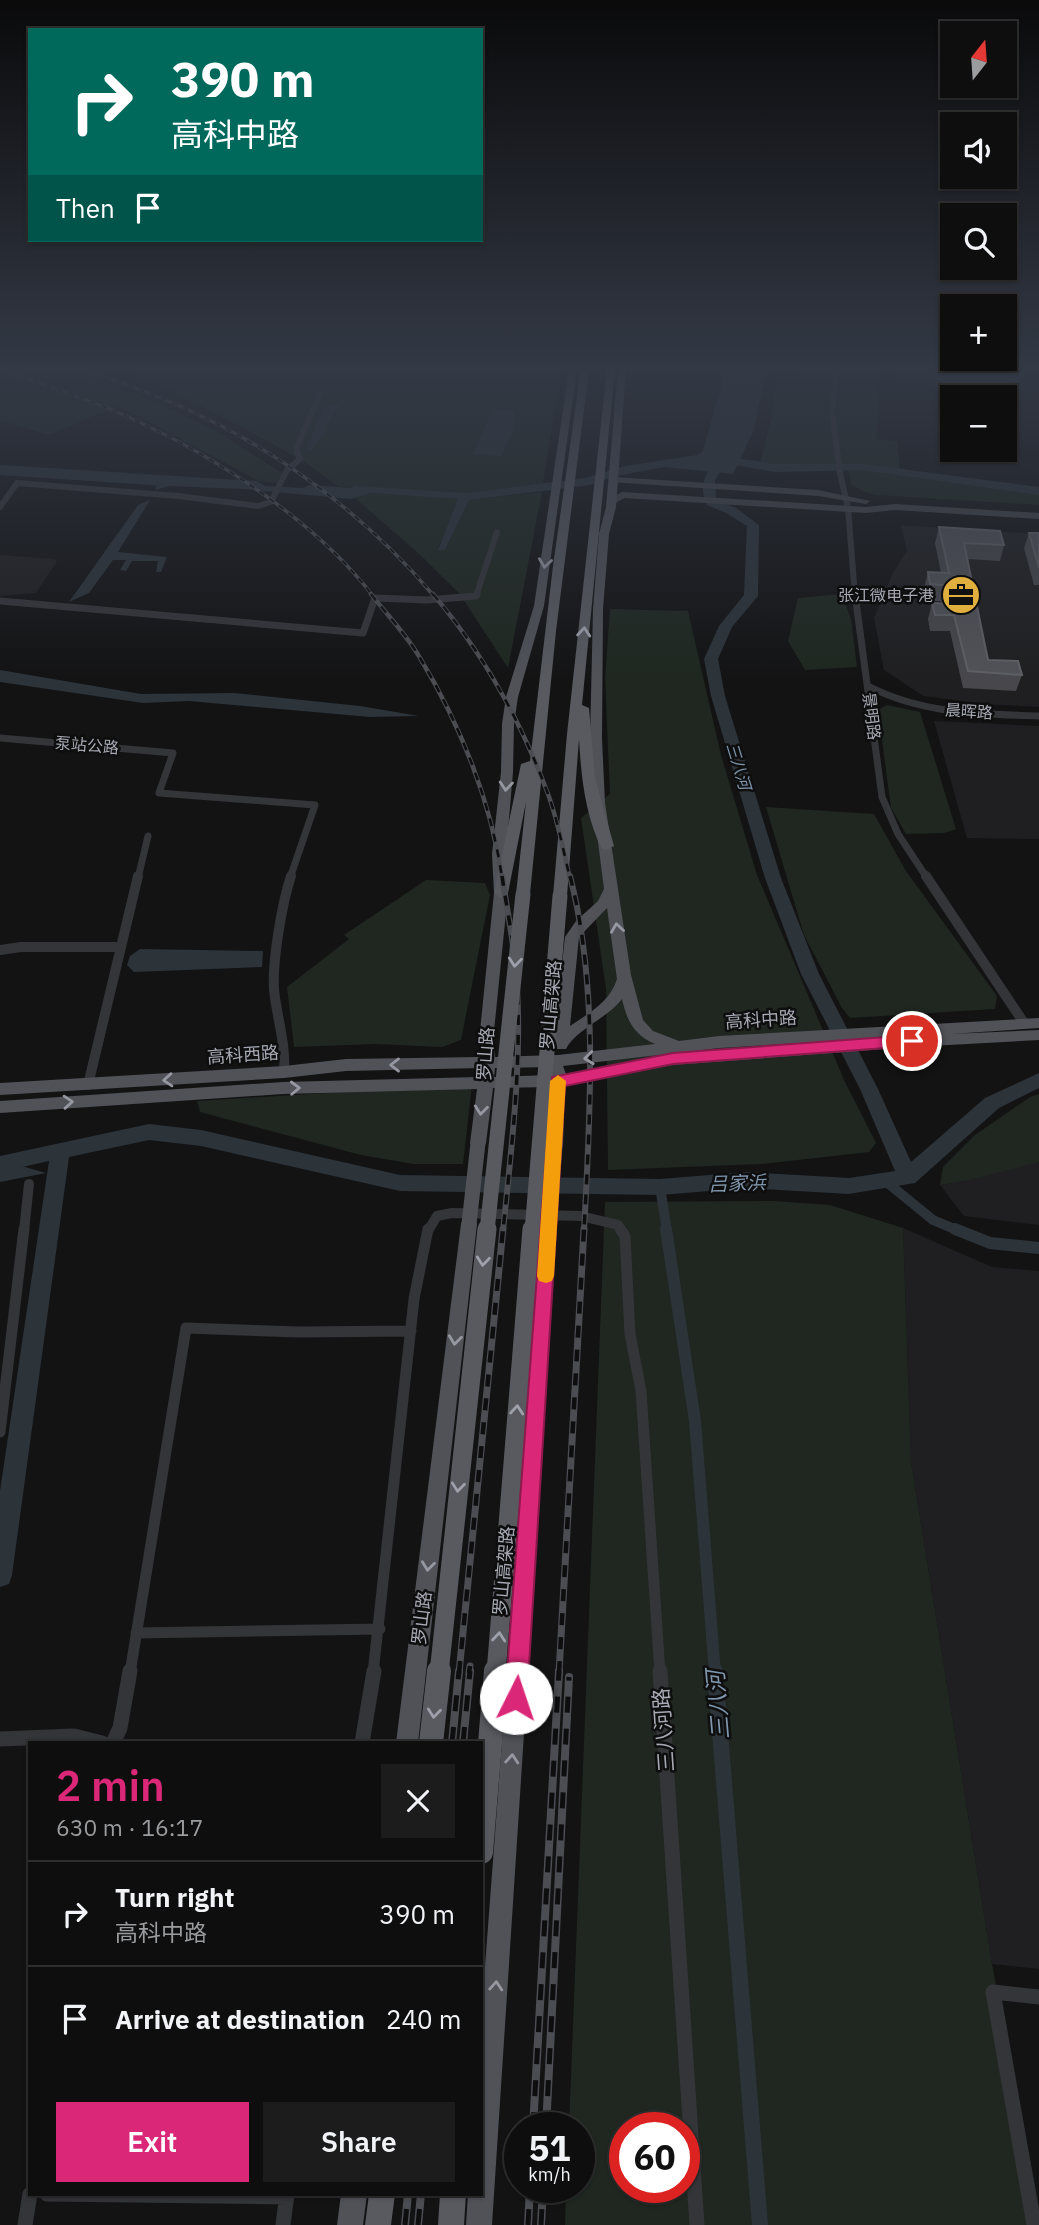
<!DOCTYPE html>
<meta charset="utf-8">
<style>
body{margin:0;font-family:"IBM Plex Sans","Noto Sans SC",sans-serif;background:#1c1c1d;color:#f1f3f6;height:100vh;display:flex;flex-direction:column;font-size:26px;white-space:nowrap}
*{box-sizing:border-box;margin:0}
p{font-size:23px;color:#9b9c9e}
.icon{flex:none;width:38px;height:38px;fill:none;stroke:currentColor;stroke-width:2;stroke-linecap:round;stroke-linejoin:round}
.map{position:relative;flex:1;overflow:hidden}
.details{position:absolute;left:28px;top:1741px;width:455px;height:455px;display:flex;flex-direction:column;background:#0e0e0f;border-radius:0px;box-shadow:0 2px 5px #0004,0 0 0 2px #2e2e2f}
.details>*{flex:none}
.top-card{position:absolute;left:28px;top:28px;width:455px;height:214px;border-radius:0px;box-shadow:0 2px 5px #0004,0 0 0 2px #2e2e2f;background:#00695c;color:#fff;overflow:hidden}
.needle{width:46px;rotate:17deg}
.fabs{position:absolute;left:940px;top:21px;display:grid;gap:14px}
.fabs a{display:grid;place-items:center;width:77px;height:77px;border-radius:0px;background:#0e0e0f;box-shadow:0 2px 5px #0004,0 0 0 2px #2e2e2f;font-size:35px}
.speed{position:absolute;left:504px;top:2112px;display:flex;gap:14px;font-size:35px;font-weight:700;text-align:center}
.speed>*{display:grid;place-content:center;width:91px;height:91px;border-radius:50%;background:#0e0e0f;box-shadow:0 2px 5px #0004,0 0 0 2px #2e2e2f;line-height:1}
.speed small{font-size:18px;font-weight:400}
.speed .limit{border:10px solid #d22;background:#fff;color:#111}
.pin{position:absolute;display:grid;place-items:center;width:60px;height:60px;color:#fff;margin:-30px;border:4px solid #fff;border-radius:50%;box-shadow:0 2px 7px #0007}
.me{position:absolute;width:77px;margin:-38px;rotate:4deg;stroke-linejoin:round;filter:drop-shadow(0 0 5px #0008)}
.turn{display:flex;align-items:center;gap:24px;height:147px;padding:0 28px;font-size:32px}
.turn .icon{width:91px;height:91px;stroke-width:2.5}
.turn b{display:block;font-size:49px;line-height:60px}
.then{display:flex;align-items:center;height:66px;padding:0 28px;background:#0003;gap:14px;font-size:26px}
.round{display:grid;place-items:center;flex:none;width:74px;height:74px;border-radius:0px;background:#1c1c1d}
.summary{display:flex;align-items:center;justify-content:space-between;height:119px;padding:0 28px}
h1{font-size:42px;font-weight:600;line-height:52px;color:#db2777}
.action{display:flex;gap:14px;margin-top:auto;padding:14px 28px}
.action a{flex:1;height:80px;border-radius:0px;background:#db2777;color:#fff;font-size:28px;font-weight:600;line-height:80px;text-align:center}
.action a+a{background:#1c1c1d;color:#f1f3f6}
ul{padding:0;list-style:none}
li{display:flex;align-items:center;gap:21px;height:105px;padding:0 28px;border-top:2px solid #2e2e2f}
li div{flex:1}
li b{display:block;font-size:26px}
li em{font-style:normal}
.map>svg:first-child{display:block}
.built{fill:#1f1f21}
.green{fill:#1f2720;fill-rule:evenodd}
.water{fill:#2c3339}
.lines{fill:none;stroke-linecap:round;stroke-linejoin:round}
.canal-far2{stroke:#2c3339;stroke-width:10}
.canal-far1{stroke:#2c3339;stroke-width:12}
.canal{stroke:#2c3339;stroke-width:16}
.river{fill:#2c3339;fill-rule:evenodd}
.minor-far4{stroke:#343539;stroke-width:6}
.minor-far3{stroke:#343539;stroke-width:7}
.minor-far2{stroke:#343539;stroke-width:10}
.minor-far1{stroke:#343539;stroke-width:11}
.minor{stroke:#343539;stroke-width:15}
.secondary{fill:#424449;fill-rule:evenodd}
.primary{fill:#505258;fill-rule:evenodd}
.trunk{fill:#585a60;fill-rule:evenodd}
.rail-far4-casing{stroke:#4b4d52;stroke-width:3.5}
.rail-far3-casing{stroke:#4b4d52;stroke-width:4.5}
.rail-far2-casing{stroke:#4b4d52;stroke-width:6}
.rail-far1-casing{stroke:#4b4d52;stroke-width:7}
.rail-casing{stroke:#4b4d52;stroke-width:8}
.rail-far4{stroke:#0e0e0f;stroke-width:2;stroke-dasharray:6;stroke-linecap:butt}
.rail-far3{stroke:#0e0e0f;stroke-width:2.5;stroke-dasharray:8;stroke-linecap:butt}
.rail-far2{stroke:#0e0e0f;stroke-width:3.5;stroke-dasharray:10;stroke-linecap:butt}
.rail-far1{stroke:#0e0e0f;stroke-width:4.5;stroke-dasharray:12;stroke-linecap:butt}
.rail{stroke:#0e0e0f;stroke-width:5;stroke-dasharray:16;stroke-linecap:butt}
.primary-bridge{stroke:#505258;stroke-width:15}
.trunk-bridge-far2{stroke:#585a60;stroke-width:15}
.trunk-bridge-far1{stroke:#585a60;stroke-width:19}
.trunk-bridge{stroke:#585a60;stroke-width:24}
.wall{fill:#47474c}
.building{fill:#515257;stroke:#5f6065;stroke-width:2}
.oneway{stroke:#9598a1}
.oneway2{stroke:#9ea1ab}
.route{fill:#db2777;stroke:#8e194d;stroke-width:2}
.slow{fill:#f59e0b}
.labels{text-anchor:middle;stroke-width:5;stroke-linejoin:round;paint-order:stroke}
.far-poi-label{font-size:16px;fill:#a6a9b3;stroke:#0e0e0f;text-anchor:end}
.far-street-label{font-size:16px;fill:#a6a9b3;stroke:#0e0e0f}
.far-water-label{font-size:16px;font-style:italic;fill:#7f96ac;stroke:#0e0e0f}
.street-label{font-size:18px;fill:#a6a9b3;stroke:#0e0e0f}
.water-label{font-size:19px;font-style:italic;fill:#7f96ac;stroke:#0e0e0f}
.near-street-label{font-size:21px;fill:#a6a9b3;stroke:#0e0e0f}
.near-water-label{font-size:23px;font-style:italic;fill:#7f96ac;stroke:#0e0e0f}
</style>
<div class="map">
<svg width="1039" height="2225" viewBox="0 0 1039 2225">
<rect width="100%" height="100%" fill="#131314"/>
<path class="built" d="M896,369H1014L1021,389L896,381Z
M901,525L1039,534V707L985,704L923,696L884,670L874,618L893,573L907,551Z
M0,555L54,559L57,561L36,593L0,596Z
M934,721L1039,726V839L967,838Z
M1031,1162H1039V1225L964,1216L940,1185L965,1181Z
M903,1228L992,1267L1039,1271V1969L992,1964L911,1462Z"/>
<path class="green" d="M0,369H65L85,375L155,402L214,430L282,473L277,483L259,481L119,406L48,435L0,420Z
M138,369H561L543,484L466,493L339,487L305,462L245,429L159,385L132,376Z
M802,369H878L877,439L897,441L900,470L1039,490V505L876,495L862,491L851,484L848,465L800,466L760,463L772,417L776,373L801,374Z
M542,492L508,668L459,593L418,553L355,498L371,493L459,499L438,549L445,550L469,500Z
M842,594L851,619L857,667L805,670L788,641L798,598Z
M610,609L688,611L721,755L757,875L845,1082L876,1143L869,1152L761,1164L608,1170L606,989L581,818L610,794L605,678Z
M887,705L920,712L956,829L944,833L906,834L891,808L878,710Z
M766,807L874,814L906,871L997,996L995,1009L850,1018L842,1008L804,935Z
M426,880L485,883L490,895L461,1040L442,1047L375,1044L294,1047L287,987L349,939L344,935Z
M472,1084L463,1164H414L361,1155L200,1112L197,1101Z
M1039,1094V1162L965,1181L940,1185L943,1167L975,1135L1030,1097Z
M774,1201L830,1205L903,1228L911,1462L992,1964L1039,2206V2225H565L566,2188H579V2128H569L605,1202ZM625,2128H684V2188H625Z"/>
<path class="water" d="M726,369H766L754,430L733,474L664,467L616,476L590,485L469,500L445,550H438L458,499L371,493L351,499L244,489L169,486L155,490L157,486L151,485L0,475V465L257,481L265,486L303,488L309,485L350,488L355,486L466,493L585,478L625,466L698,455L703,451Z
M327,405H340L326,425L327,430L312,450H307L317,421Z
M493,409L515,411L513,431L501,456L473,454Z
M150,500L118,552L167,557L161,572H156L158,561H132L126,571L120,570L126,560H113L89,593L69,602L138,505Z
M0,670L141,694L234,693L360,706L419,716L370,717L189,701L143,703L0,682Z
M140,949L263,951L262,967L134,972L127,965L130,956Z
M0,1160L46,1173L0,1182Z"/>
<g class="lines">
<path class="canal-far2" d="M884,1180L933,1220L959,1231
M660,1187L667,1231"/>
<path class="canal-far1" d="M666,1229L695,1421L715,1673
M955,1229L990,1243L1039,1248"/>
<path class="canal" d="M715,1671L760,2225"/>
<path class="river" d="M725,449L731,452L729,457L775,464H863L1039,487V495L863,470L775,472L725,463L715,480L716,500L736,508L759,525L758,596L732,627L718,659L725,696L781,878L819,974L878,1089L911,1162L985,1098L1039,1073V1088L999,1108L915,1183L849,1194L746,1188L660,1195L400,1191L201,1146L149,1140L69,1157L12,1575L9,1584L0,1587V1491L49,1161L0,1172V1156L149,1124L201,1130L400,1175L660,1179L746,1172L849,1178L895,1171L860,1089L801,974L765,878L711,696L704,659L719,626L744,595L747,526L728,514L707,505C696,483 710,468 721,450Z"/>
<path class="minor-far4" d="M836,369L832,412L840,473L848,508L855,596
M0,507L17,483L178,496L258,506L271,502L287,470L300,459L296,449L320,394
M476,596L497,532"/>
<path class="minor-far3" d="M855,594L882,797L898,834L927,878
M0,601L363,633L375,598L427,600L476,596L477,594
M868,686C922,714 980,714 1039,716
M0,738L173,753L159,793L315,805L290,878
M138,878L148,836"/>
<path class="minor-far2" d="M926,876L1024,1023
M0,950L21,947H121
M284,1072C286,1044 277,1018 274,990C272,962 282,903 291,876
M88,1085L138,876
M24,1231L29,1184
M428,1231L437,1216L452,1213L581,1216L618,1225L622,1231"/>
<path class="minor-far1" d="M620,1229L625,1236L630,1334L641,1391L660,1673
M0,1432L24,1229
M136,1633L380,1629
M130,1673L186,1328L299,1332L411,1331
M373,1673L414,1299L428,1229"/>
<path class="minor" d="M660,1671L697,2225
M0,1739L74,1736L102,1743
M113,1743L120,1728L130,1671
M362,1743L374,1671
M47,2194L287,2197
M25,2225L30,2194
M283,2225L287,2194
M1034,2225L993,1992L1039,1997"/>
<path class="secondary" d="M613,477L818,490L870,501L866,504L818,496L610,482L609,480Z
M622,492L866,507L895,504L1039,513V519L895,510L866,513L624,498L614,504H608V500Z"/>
<path class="primary" d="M569,369H577L544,606L518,697L514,724L513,772L506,854L508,893L494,1031L495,1057L558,1055L655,1044C634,1035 627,1021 622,999C608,1018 575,1030 566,1049H556L553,1045L565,937L576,921L598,901L604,889L593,803L590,739L593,609L599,534L606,507L618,369H626L616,507L609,534L603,609L602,739L605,803L631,975L643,1020L653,1031L679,1041L719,1036L1039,1018V1028L951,1034L1039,1030V1040L912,1047L673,1065L565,1085L563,1146L561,1150H549L547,1146L550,1087L493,1088L486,1143L484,1147H472L470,1143L477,1089L283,1094L0,1113V1101L283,1082L479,1077L480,1068L346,1071L284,1078L0,1095V1083L284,1066L346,1059L480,1057V1031L494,893L492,854L501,772L502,724L506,697L534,606ZM607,908L617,979C610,1002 589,1013 570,1026L579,937ZM879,1038L673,1053L566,1074L563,1066L719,1048ZM552,1067L550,1075L494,1077L495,1068Z
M469,1217L475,1219L477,1224L418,1743H396L461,1224L463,1219Z
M549,1220L555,1222L557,1227L492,2225H466L468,2194H481V2019L541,1227L543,1222Z
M341,2194H367L363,2225H337Z"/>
<path class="trunk" d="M581,369H589L556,631L530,894L523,899L516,894L526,802L508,893L501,898L494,893L521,764L530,761L553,566Z
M607,369H615L582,705L589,708L595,778L614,846L607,850L602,849C585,816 581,775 579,739L567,896L560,901L553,896L567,734Z
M369,2194H395L391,2225H365Z
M440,2194H466L464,2225H438Z"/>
<defs>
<path id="rail-far4" d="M0,369C35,382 71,393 105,407C198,445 311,515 373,596
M82,369C112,380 143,390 173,403C273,446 364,513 434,596"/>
<path id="rail-far3" d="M371,594C387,615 407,635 420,658C460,724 491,801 502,878
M433,594C483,653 521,721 548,794C558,821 563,850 570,878"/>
<path id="rail-far2" d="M502,876C506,904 512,933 515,961C524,1050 512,1142 503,1231
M570,876C599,988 590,1116 584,1231"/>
<path id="rail-far1" d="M459,1673L503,1229
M469,1673L470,1666
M559,1673L584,1229"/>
<path id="rail" d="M452,1743L459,1671
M463,1743L470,1671
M533,2128L559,1671
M546,2128L569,1677
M405,2225L408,2194
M418,2225L421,2194
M528,2225L530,2188
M541,2225L543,2188"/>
</defs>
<use href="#rail-far4" class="rail-far4-casing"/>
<use href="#rail-far3" class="rail-far3-casing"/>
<use href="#rail-far2" class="rail-far2-casing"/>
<use href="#rail-far1" class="rail-far1-casing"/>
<use href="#rail" class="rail-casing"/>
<use href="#rail-far4" class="rail-far4"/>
<use href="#rail-far3" class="rail-far3"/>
<use href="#rail-far2" class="rail-far2"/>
<use href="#rail-far1" class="rail-far1"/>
<use href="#rail" class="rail"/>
<path class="primary-bridge" d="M469,1224L478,1143
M549,1227L555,1146"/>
<path class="trunk-bridge-far2" d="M487,1231L523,894
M532,1231L560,896"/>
<path class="trunk-bridge-far1" d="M439,1673L487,1229
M496,1673L532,1229"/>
<path class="trunk-bridge" d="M431,1743L439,1671
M481,1852L496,1671"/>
</g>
<path class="wall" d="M939,527L1004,545L1000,561L967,559L988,660L1022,675L1016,691L963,688L950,631H930L928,619L932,603L948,604V602L926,600L924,588L928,572L941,573L935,543Z
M1029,533H1039V585H1034L1024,548Z"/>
<path class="building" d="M939,527L1000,531L1004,545L964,543L988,660L1018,661L1022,675L968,671L954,615H935L932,603L957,604L952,586L930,584L928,572L949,573Z
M1029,533H1039V568Z"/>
<defs><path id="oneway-chevron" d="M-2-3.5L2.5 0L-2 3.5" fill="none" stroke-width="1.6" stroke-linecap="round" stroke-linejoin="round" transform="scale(1.75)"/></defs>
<g class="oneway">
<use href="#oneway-chevron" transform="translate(545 563) rotate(98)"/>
<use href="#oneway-chevron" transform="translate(506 786) rotate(95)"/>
<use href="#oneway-chevron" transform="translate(617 928) rotate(-98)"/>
<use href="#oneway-chevron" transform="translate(589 1058) rotate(174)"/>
<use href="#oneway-chevron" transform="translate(395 1065) rotate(180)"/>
<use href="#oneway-chevron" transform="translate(168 1080) rotate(176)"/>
<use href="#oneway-chevron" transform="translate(295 1088) rotate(-2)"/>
<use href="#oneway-chevron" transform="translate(68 1102) rotate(-4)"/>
<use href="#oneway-chevron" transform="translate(481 1110) rotate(96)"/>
<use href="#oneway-chevron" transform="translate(455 1340) rotate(97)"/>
<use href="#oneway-chevron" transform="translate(428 1566) rotate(97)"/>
<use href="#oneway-chevron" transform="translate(512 1759) rotate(-86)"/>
<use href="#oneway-chevron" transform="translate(496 1986) rotate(-86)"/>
</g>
<g class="oneway2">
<use href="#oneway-chevron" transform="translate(584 632) rotate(-85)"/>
<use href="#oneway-chevron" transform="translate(515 962) rotate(96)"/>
<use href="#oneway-chevron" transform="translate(483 1261) rotate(96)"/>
<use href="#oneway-chevron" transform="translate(517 1410) rotate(-85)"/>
<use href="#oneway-chevron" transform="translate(458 1487) rotate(96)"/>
<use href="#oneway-chevron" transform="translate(499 1637) rotate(-85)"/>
<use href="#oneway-chevron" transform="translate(434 1713) rotate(96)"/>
</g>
<linearGradient id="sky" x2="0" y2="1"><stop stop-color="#0a0a0b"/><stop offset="0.54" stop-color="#333945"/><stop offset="1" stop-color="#333945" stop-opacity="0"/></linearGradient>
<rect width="1039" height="681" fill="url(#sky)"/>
<path class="route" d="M912,1035L920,1041L912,1046L673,1064L565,1086L527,1698L524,1706L516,1709L508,1706L505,1698L552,1077L673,1053Z"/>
<path class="slow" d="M558,1075L566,1081L554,1276L552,1281L546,1283L539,1281L537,1276L550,1081Z"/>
<defs>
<symbol id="office-disc" viewBox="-11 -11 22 22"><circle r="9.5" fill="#e1af3e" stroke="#0e0e0f"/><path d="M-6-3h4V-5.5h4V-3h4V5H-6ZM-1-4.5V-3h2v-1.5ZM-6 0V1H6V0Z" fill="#111"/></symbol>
</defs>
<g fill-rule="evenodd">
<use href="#office-disc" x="939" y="573" width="44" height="44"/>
</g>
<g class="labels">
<g class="far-poi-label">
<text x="934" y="601">张江微电子港</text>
</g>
<g class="far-street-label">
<text transform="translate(969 711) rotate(4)" y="6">晨晖路</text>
<text transform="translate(872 716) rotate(83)" y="6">景明路</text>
<text transform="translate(87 745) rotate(5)" y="6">泵站公路</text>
</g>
<g class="far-water-label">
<text transform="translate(739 766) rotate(73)" y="6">三八河</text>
</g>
<g class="street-label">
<text transform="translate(551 1005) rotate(-85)" y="6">罗山高架路</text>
<text transform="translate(761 1020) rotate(-4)" y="6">高科中路</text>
<text transform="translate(486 1054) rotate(-86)" y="6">罗山路</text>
<text transform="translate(243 1055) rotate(-4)" y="6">高科西路</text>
<text transform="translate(504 1571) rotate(-85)" y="6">罗山高架路</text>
<text transform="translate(422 1618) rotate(-83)" y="6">罗山路</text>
</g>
<g class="water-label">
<text transform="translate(737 1183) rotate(-2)" y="7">吕家浜</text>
</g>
<g class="near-street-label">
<text transform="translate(664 1730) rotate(-94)" y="7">三八河路</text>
</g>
<g class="near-water-label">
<text transform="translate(718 1705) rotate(-95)" y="8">三八河</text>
</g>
</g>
</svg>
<div class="fabs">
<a><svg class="needle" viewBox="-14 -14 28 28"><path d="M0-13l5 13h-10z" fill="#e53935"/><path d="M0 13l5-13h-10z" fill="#9b9c9e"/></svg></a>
<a><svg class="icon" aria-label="sound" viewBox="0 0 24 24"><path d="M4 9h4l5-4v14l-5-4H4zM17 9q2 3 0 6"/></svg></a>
<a><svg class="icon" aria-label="search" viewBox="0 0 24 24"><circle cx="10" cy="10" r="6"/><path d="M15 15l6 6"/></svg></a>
<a>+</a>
<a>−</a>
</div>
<div class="speed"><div>51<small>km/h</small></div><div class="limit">60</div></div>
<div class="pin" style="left:912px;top:1041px;background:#d93025"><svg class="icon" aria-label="arrive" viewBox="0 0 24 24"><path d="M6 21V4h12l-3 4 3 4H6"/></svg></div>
<svg class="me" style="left:516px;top:1698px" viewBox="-20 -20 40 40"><circle r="19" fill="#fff"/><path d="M0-13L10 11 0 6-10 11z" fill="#db2777"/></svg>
<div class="top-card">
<div class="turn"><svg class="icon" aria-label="right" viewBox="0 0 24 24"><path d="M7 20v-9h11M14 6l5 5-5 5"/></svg><div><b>390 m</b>高科中路</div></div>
<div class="then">Then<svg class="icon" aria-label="arrive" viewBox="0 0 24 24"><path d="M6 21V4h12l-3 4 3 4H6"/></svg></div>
</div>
<section class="details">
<div class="summary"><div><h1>2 min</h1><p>630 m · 16:17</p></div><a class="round"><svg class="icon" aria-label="close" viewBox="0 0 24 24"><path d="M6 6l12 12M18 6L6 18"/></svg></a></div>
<ul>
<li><svg class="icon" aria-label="right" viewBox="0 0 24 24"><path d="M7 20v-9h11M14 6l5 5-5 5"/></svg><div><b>Turn right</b><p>高科中路</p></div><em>390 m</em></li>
<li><svg class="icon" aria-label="arrive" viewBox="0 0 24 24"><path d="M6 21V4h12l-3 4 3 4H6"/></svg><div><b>Arrive at destination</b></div><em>240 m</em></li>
</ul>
<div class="action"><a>Exit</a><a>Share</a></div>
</section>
</div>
